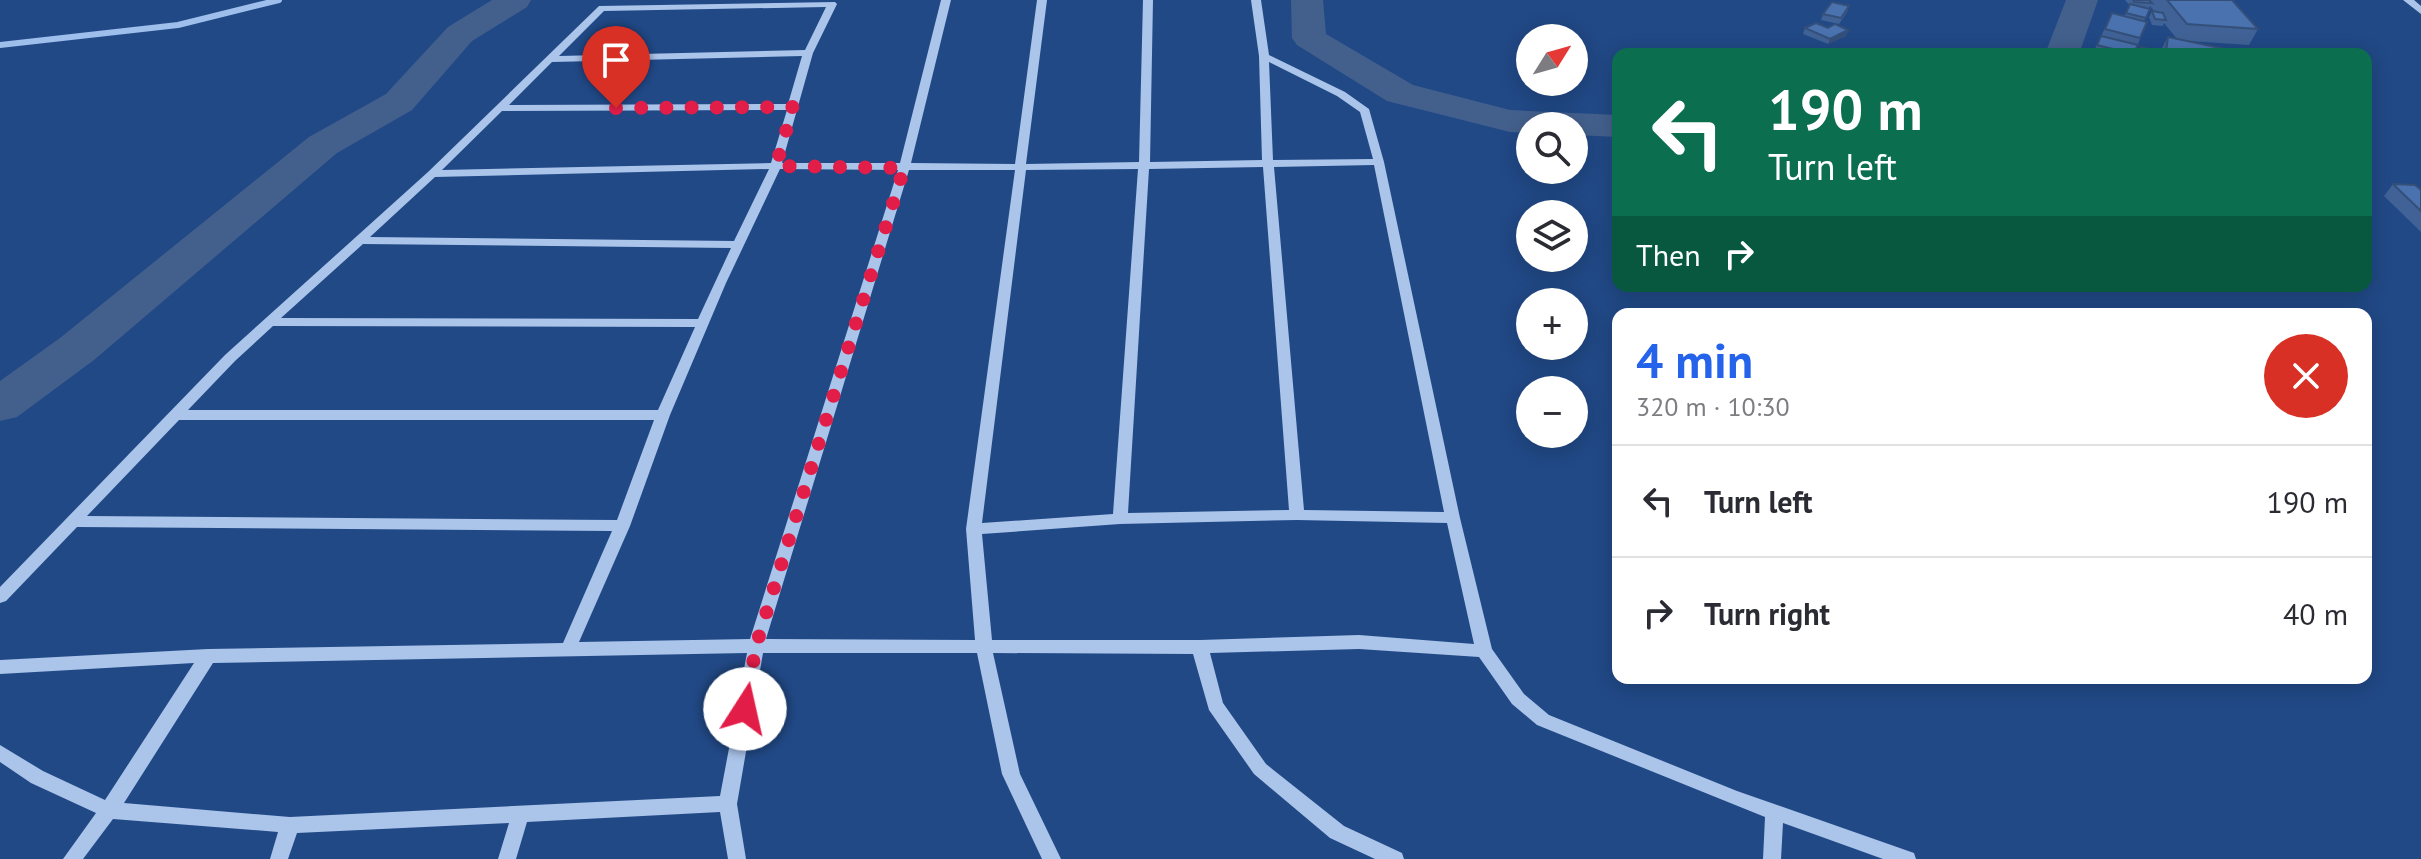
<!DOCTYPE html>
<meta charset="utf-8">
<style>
body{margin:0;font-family:"PT Sans",sans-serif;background:#f7f7f7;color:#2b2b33;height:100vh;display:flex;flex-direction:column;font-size:30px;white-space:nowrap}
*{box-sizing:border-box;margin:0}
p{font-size:26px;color:#7c7c81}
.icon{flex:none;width:44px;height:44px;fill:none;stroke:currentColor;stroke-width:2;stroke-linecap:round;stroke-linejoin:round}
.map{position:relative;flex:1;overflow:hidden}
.panel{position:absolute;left:1612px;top:308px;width:760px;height:376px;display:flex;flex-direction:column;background:#fff;border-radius:16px;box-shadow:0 4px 20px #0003}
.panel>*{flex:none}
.top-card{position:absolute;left:1612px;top:48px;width:760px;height:244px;border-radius:16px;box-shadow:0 4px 20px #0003;background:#0b6e4f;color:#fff;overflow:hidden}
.needle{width:52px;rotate:53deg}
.tools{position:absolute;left:1516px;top:24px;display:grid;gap:16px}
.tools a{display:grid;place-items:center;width:72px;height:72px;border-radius:50%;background:#fff;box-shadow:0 4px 20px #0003;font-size:40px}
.pin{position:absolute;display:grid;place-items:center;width:68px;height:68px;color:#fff;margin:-82px -34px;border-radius:50% 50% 50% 0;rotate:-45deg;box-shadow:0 0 8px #0007}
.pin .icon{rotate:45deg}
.me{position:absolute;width:88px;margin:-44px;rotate:10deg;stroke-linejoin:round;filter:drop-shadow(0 0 6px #0008)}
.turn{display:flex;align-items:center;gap:28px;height:168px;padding:0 24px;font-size:36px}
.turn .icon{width:104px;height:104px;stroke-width:2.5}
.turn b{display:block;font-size:56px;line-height:68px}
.then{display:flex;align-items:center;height:76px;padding:0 24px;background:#0003;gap:16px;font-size:30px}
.round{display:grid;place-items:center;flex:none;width:84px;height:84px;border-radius:42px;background:#f7f7f7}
.headline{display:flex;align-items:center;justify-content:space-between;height:136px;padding:0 24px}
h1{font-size:48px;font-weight:700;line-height:60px;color:#2563eb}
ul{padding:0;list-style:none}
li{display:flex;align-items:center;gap:24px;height:112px;padding:0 24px;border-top:2px solid #e1e1e2}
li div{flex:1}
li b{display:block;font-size:30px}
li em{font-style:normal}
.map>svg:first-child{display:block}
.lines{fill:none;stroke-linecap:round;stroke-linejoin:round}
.stream{stroke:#9ebeeb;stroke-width:6}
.river{fill:#43608d;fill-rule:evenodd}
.minor{fill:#aac4ea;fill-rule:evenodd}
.wall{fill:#406296}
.shaded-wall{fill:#34507a}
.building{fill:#4a72af;stroke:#34507a;stroke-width:2}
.route{stroke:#e11d48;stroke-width:14;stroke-dasharray:0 25.2}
</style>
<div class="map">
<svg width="2421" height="859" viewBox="0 0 2421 859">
<rect width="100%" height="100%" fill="#214986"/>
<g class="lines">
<path class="stream" d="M0,45L178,25L279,0"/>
<path class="river" d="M492,0H531L527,7L472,41L412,110L337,153L94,360L17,417L0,421V381L60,338L309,137L386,94L448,27Z
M1291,0H1323L1326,34L1413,85L1510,110L1618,115V137L1574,135V126H1530V133L1510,132L1387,101L1297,45L1292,38Z
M2066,0H2098L2079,54H2045Z"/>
<path class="minor" d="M941,0H951L911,163L1015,164L1037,0H1047L1026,164L1139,162L1143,0H1153L1150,162L1262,160L1259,56L1251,0H1261L1269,55L1345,92L1369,109L1384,162L1460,518L1492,649L1524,694L1549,715L1737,791L1914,853L1916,859H1883L1783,823L1781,859H1763L1765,817L1537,725L1512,704L1479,657L1359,649L1210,653L1223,703L1266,764L1344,826L1402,853L1404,859H1375L1330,838L1254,774L1209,710L1193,654L993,653L1020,774L1061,859H1042L1002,774L977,653H763L737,804L746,859H728L720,812L527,822L516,859H498L509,823L297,833L288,859H270L278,832L113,819L83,859H63L96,813L31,783L0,762V745L43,771L105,800L194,663L0,674V660L208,649L563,643L612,531L77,527L6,601L0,603V587L225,355L428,172L599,6L835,2L837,4L813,53L782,163H900ZM826,7L805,50L559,56L604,11ZM802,56L788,104L509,105L552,62ZM1269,62L1337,96L1360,112L1373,159L1273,160ZM787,110L771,163L442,170L502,111ZM1374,165L1444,512L1304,510L1274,167ZM1263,167L1289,510L1128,513L1149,169ZM769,169L734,241L370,237L435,177ZM780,169L898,170L750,639L579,642L630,526L670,415L726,283ZM1138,169L1113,514L982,523L1026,170ZM909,170H1015L966,529L975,640L766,639ZM363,244L731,248L698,319L281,318ZM273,326L695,327L658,410H188L235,361ZM179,420H654L617,520L87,516ZM1297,520L1447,523L1474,644L1359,635L1200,640H992L982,534L1120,524ZM747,653L720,796L290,817L124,803L213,663Z
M2403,0H2414L2421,6V14Z"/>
</g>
<path class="wall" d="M2125,0H2232L2258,29L2249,45L2188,41L2229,54H2161L2162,48L2168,37L2177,39L2164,23L2163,26L2152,25L2149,17L2152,11L2155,12L2150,6L2144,21L2147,22L2134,54H2107L2094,51L2112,13L2124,16L2130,6Z
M1849,6L1847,12L1839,24L1821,20L1823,14Z
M1805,28H1828L1848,30L1846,36L1828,44L1803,34Z
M2393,184L2421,190V232L2384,196Z"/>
<path class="shaded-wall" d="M1848,30L1846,36L1828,44L1830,39Z"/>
<path class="building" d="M2133,0H2149L2152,3L2134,2Z
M2167,0H2232L2258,29L2187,24Z
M1832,2L1849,6L1841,18L1823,14Z
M2130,4L2150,9L2146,18L2126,13Z
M2152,11L2163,13L2166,20L2155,19Z
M2112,13L2147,22L2140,38L2105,29Z
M1816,23L1828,28L1835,24L1848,30L1830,39L1805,28Z
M2101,36L2138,45L2133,54L2097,45Z
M2168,37L2230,50L2229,54H2179L2166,51Z
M2141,47L2161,52L2160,54H2138Z
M2393,184L2415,185L2421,190V211Z"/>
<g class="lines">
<path class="route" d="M616,108L793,107L776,166L904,168L756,646L745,709"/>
</g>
</svg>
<div class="tools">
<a><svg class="needle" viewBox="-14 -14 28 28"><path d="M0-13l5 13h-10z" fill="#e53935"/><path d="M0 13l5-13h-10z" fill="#7c7c81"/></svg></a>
<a><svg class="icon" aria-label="search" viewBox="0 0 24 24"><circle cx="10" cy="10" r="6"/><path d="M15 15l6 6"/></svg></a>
<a><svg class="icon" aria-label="layers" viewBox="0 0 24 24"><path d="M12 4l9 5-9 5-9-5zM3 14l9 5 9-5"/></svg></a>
<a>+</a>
<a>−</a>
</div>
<div class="pin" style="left:616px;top:108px;background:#d93025"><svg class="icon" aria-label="arrive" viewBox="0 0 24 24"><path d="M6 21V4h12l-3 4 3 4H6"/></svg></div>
<svg class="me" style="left:745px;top:709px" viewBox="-20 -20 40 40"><circle r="19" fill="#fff"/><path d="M0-13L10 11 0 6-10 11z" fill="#e11d48"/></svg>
<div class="top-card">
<div class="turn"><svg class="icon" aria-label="left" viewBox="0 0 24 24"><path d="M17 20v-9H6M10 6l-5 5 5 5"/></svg><div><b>190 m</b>Turn left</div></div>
<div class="then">Then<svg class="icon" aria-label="right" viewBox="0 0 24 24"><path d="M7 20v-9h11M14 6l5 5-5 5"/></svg></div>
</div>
<section class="panel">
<div class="headline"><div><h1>4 min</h1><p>320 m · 10:30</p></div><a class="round" style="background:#d93025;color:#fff"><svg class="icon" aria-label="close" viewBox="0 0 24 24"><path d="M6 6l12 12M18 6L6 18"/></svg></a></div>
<ul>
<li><svg class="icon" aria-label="left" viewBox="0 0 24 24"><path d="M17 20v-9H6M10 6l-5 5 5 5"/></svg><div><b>Turn left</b></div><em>190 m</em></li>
<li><svg class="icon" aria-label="right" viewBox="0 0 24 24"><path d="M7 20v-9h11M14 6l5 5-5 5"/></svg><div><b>Turn right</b></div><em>40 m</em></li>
</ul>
</section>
</div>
